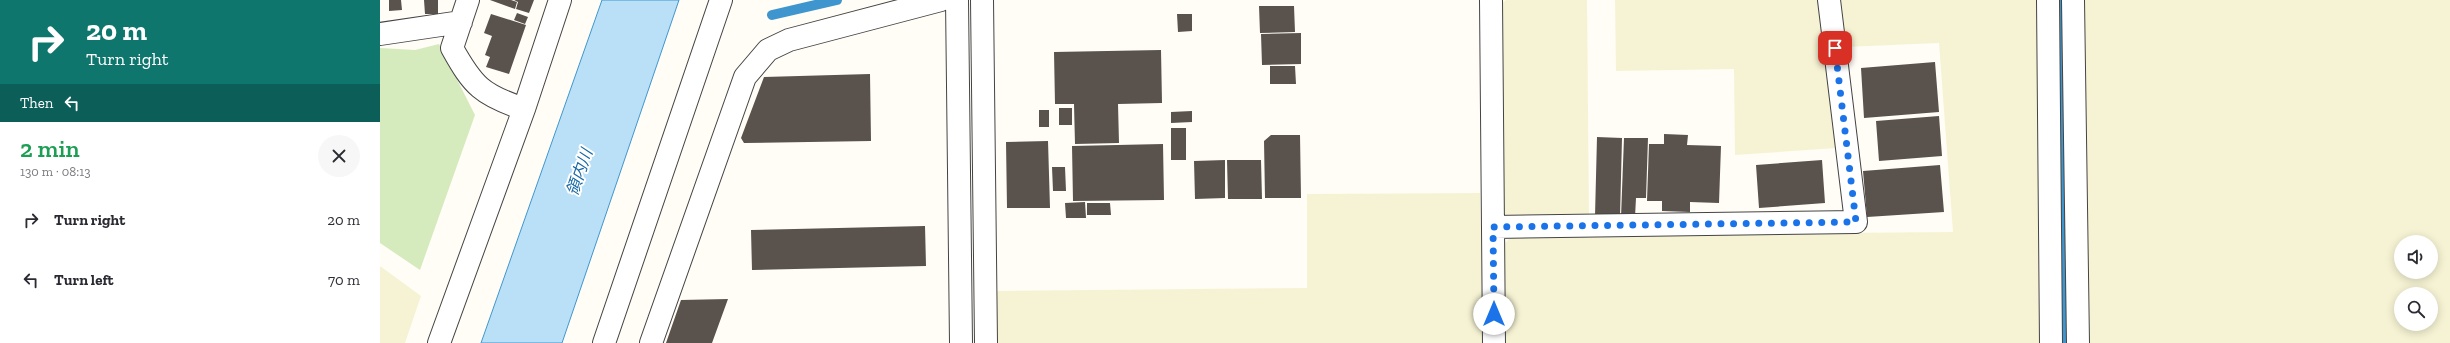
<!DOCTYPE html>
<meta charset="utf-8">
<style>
body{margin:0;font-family:"Zilla Slab","Noto Sans JP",serif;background:#f7f7f7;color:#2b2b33;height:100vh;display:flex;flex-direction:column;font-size:15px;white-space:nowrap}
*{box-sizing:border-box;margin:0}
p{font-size:13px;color:#7c7c81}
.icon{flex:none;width:22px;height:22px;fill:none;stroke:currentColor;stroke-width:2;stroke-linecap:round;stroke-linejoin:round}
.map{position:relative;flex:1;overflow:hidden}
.side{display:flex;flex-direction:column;background:#fff;width:380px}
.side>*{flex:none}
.guide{background:#0f766e;color:#fff;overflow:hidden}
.tools{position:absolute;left:2014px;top:235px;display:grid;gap:8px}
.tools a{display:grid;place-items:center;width:44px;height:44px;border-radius:50%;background:#fff;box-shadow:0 2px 10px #0003;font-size:20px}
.pin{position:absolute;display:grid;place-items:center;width:34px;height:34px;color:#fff;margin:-17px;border-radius:8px;box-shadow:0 2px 6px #0006}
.me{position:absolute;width:44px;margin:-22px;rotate:0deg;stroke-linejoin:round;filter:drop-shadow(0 0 3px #0008)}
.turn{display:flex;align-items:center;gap:14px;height:84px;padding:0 20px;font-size:18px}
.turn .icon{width:52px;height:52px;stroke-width:2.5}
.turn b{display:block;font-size:28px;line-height:34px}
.then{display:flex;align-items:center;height:38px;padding:0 20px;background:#0003;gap:8px;font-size:15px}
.round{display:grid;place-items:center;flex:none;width:42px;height:42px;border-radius:21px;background:#f7f7f7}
.overview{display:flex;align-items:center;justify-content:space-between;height:68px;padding:0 20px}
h1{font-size:24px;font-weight:600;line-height:30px;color:#1e9e55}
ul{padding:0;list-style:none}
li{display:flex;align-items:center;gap:12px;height:60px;padding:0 20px}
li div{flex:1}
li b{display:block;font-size:15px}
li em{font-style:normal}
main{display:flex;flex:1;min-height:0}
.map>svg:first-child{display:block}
.farmland{fill:#f6f3d4;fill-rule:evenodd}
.green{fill:#d5ebbd}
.water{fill:#b9e0f7;stroke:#3f96cf}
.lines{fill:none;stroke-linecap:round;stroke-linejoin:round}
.stream{stroke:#3f96cf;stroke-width:10}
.building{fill:#5a524d}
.minor-casing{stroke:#444;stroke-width:24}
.minor{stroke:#fff;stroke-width:22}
.route{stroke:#1a73e8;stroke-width:7;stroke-dasharray:0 12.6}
.labels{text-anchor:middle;stroke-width:4;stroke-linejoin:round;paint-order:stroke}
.water-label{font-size:16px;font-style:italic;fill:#1768a6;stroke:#fff}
</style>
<main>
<section class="side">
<div class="guide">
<div class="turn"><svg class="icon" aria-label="right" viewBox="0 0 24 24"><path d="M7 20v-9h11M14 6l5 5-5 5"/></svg><div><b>20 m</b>Turn right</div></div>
<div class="then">Then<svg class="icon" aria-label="left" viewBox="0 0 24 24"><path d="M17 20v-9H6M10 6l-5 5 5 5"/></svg></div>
</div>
<div class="overview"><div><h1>2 min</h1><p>130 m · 08:13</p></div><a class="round"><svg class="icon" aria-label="close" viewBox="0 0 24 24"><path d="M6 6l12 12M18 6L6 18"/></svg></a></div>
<ul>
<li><svg class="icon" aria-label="right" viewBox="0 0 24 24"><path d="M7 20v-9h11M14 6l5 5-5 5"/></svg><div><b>Turn right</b></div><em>20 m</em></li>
<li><svg class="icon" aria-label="left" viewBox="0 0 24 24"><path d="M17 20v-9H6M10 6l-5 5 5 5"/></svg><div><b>Turn left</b></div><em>70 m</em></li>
</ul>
</section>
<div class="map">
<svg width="2070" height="343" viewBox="0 0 2070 343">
<rect width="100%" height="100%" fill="#fffdf5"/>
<path class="farmland" d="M1126,0H1207L1209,218L1121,220L1120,5Z
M1235,0H1438L1456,148L1355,155L1354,69L1236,71Z
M1460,0H1657L1664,343H1122L1121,247L1132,236L1573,232L1559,43L1465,47Z
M1702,0H2070V343H1707ZM2021,242H2051V272H2021ZM2021,294H2051V324H2021Z
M1100,193L1103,343H615L614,291L927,288V194Z
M0,266L41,296L25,343H0Z"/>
<path class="green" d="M59,44L95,115L40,270L0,243V48L35,50Z"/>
<path class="water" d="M222,0H299L182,343H101Z"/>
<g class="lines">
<path class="stream" d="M1681,0L1684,343
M392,15L457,0"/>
</g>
<path class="building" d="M9,0H21L22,10L9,11Z
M44,0H58V14H45Z
M110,0H131L137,2L135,9Z
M134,0H154L149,13L136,9L138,2Z
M879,6H914L915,32L880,33Z
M137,13L148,17L145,24L134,20Z
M111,14L146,25L129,74L106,67L110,57L105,55L112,36L104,33Z
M797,14H812V31L798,32Z
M921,33V64L882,65L881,34Z
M781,50L782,103L738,104L739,143L695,144L694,104H675L674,52Z
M1555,62L1559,112L1484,118L1481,68Z
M890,66H915L916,84H890Z
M490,74L491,141L364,143L361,138L384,77Z
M679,108H692V125H679Z
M659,110H669V127H659Z
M812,111V122L791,123V112Z
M1559,116L1562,156L1499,161L1496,121Z
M791,128H806V160H791Z
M1284,134L1308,135L1307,145L1341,146L1339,203L1310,202V212L1282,211V201H1267L1269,144H1284Z
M891,135H920L921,198H885L884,141Z
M1217,137L1242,138L1240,217L1215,216Z
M1244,138H1268L1266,198H1256L1255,217H1241Z
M668,141L670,208H627L626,142Z
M783,144L784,200L693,201L692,146Z
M845,160V198L815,199L814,161Z
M847,160H881L882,199H848Z
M1442,160L1445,203L1379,208L1376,165Z
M1560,165L1564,212L1487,217L1483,171Z
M672,167H685L686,191H673Z
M705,202L706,218H686L685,203Z
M707,203H730L731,215H707Z
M545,226L546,266L372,270L371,230Z
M348,299L332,343H286L301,300Z"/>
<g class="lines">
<defs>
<path id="minor" d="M88,0L72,48C93,86 102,95 144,109
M577,0L581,343
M602,0L606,343
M1111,0L1114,343
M1668,0L1671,343
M1693,0L1698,343
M0,34L81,22
M1113,227L1476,222L1449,0
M59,343L144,109L180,0
M224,343L341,0
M271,343L365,77L388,50L409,40L561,0"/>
</defs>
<use href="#minor" class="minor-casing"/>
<use href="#minor" class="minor"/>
</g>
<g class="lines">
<path class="route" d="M1114,314L1113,227L1476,222L1455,48"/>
</g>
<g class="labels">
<g class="water-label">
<text transform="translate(199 172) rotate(-71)" y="6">領内川</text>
</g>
</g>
</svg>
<div class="tools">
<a><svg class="icon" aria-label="sound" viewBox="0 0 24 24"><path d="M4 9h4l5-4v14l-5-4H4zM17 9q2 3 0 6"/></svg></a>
<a><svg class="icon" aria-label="search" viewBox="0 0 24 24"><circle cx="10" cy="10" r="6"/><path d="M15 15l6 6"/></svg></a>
</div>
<div class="pin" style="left:1455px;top:48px;background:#d93025"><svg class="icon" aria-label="arrive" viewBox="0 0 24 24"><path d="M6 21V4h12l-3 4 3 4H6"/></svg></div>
<svg class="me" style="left:1114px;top:314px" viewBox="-20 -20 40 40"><circle r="19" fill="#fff"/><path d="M0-13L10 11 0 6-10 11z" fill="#1a73e8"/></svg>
</div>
</main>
